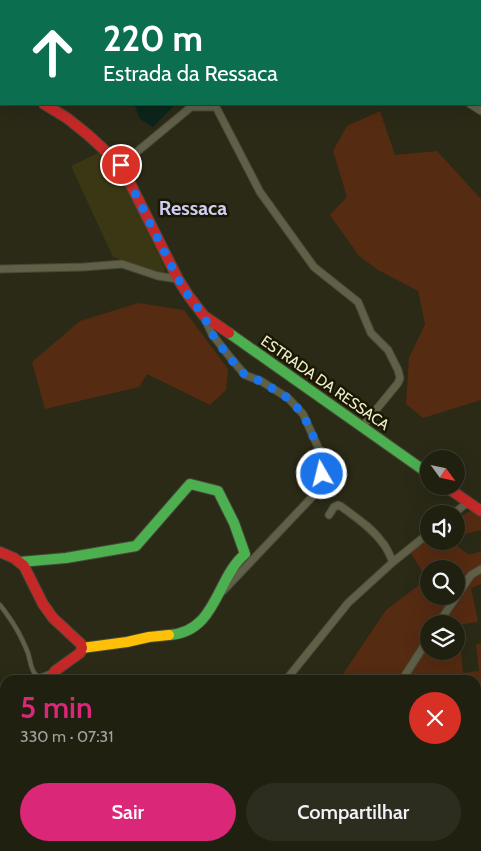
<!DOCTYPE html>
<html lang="pt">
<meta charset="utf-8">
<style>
body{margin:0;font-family:Cabin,sans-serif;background:#2d2d1f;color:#f1f3f6;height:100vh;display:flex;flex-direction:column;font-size:19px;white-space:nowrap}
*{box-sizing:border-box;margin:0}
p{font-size:16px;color:#a2a39f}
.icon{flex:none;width:28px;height:28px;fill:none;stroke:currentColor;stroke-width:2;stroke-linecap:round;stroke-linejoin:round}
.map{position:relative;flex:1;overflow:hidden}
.side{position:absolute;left:0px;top:675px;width:481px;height:176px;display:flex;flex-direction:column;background:#202011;border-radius:15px 15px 0 0;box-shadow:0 5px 20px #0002,0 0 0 1px #3d3e31}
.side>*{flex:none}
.hud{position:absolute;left:0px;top:0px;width:481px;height:105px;box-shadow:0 5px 20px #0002,0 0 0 1px #3d3e31;background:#0b6e4f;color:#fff;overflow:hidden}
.needle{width:32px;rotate:123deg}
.fabs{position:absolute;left:420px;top:450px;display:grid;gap:10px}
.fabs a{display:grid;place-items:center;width:45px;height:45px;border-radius:50%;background:#202011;box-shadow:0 5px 20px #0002,0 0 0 1px #3d3e31;font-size:25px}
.pin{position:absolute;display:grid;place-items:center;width:42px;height:42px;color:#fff;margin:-21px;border:2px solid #fff;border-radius:50%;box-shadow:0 1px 5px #0007}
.me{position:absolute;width:55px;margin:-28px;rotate:352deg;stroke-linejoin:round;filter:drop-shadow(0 0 4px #0008)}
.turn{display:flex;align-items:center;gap:18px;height:105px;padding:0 20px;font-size:22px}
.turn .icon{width:65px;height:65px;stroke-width:2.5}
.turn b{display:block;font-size:35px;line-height:42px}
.round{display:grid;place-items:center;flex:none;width:52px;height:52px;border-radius:26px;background:#2d2d1f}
.headline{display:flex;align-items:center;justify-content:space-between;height:85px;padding:0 20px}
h1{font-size:30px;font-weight:600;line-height:38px;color:#db2777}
.primary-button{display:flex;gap:10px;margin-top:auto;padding:10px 20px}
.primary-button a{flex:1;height:58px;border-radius:30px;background:#db2777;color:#fff;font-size:20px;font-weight:600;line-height:58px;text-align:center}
.primary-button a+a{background:#2d2d1f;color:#f1f3f6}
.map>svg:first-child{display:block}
.built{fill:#3a3814}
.green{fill:#552b12;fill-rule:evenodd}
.water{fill:#0c251b}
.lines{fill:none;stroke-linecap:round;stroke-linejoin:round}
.lane-casing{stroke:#474736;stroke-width:5.5}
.street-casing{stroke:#474736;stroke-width:9}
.fast-casing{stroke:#474736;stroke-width:12}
.slow-casing{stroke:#474736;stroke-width:12}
.jam-casing{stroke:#474736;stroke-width:12}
.lane{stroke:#605f47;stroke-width:4}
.street{stroke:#605f47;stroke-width:7}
.fast{stroke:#4caf50;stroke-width:10}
.slow{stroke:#ffc107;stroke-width:10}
.jam{stroke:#c62828;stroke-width:10}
.route{stroke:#1a73e8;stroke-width:9;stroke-dasharray:0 16.2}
.labels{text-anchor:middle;stroke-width:5;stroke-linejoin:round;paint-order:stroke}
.street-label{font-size:15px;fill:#eeedcc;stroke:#1a1801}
.district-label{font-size:20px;font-weight:bold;fill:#cecdf9;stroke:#1a1801}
</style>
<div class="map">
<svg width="481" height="851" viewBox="0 0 481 851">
<rect width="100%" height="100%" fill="#2b2a17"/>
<path class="built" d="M102,151L116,166L165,268V270L163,273L113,257L71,166Z"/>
<path class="green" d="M380,111L395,155L437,151L481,199V400L423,418L406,404L409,358L425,324L418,291L378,270L359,256L330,215L347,197L333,151L347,126Z
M138,303L184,310L228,369L226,390L210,405L147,374L139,387L45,409L32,362L80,321Z
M472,510L481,516V530L462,535L457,546L469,555L481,551V584L471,588L478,622L458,625L463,673L479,671L476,644H481V851H339L338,846H476V680H339L386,610L427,579L410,552L429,538V541H456V519ZM429,569H456V596H429ZM429,624H456V651H429Z
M0,738L5,747V846H73L74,851H0Z"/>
<path class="water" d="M134,104H175V105L153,127L140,119Z"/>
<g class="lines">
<defs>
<path id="lane" d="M0,605C13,622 20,633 28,653C30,659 31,671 36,675C41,678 46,674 51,672"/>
<path id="street" d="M387,0L388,1
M403,0V1
M433,0L435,1
M222,1L223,0
M470,104L481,111
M191,107H216L260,192L314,267L358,302L371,333L388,350L398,370L400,378L398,383L362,427
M121,165L191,107L192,104
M0,269L84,267L122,264L158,276L178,279
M204,317L212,334L229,356L245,375L261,381L288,398L303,414L318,447L322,474L314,495L223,591
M453,514L468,502
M393,562L429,533
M438,624L471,575L481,569
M286,680L348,603L393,562C389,554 387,547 381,541C371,527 355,517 342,507L338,505L334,507L329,515
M402,680L429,638
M330,846L331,851"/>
<path id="fast" d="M229,333L429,474
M20,562L66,558L136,546L190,484L218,491L234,523L245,554C216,578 217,632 169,635"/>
<path id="slow" d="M0,79H1
M82,648L127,642L149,637L169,635"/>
<path id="jam" d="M44,104L67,118L87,134L121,165L178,279L188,295L204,316L229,333
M445,486L481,511
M0,552L14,558L24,566L43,604L53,618L81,644L82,648L80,653L55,671L49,680
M95,846L96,851"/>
</defs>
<use href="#lane" class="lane-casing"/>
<use href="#street" class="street-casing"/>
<use href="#fast" class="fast-casing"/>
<use href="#slow" class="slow-casing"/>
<use href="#jam" class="jam-casing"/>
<use href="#lane" class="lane"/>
<use href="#street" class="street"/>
<use href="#fast" class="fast"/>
<use href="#slow" class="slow"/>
<use href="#jam" class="jam"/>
</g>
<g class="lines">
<path class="route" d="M121,165L178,279L188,295L204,316L212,334L228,356L245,375L260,381L288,398L303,414L318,447L322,474"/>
</g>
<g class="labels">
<g class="street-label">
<text transform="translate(325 383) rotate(35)" y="5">ESTRADA DA RESSACA</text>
</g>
<g class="district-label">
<text x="193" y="215">Ressaca</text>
</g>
</g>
</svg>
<div class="fabs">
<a><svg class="needle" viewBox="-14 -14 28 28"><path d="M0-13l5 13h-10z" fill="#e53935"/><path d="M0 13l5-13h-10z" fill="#a2a39f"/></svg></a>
<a><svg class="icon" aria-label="sound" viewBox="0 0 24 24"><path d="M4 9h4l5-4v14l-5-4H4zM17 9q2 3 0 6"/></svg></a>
<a><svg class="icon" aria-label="search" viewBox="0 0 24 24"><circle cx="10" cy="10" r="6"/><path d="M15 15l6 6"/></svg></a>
<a><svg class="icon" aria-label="layers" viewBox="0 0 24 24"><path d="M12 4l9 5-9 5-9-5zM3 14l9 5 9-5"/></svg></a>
</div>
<div class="pin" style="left:121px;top:165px;background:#d93025"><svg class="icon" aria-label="arrive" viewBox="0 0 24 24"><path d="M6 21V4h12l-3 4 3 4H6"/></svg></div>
<svg class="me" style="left:322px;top:474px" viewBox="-20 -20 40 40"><circle r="17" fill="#1a73e8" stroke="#fff" stroke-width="3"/><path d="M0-11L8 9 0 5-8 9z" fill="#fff"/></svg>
<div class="hud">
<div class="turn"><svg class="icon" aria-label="ahead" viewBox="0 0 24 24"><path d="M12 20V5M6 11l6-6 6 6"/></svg><div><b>220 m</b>Estrada da Ressaca</div></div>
</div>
<section class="side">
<div class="headline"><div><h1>5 min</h1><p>330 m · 07:31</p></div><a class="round" style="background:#d93025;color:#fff"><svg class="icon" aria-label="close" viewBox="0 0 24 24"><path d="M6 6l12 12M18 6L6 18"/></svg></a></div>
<div class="primary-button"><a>Sair</a><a>Compartilhar</a></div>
</section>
</div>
